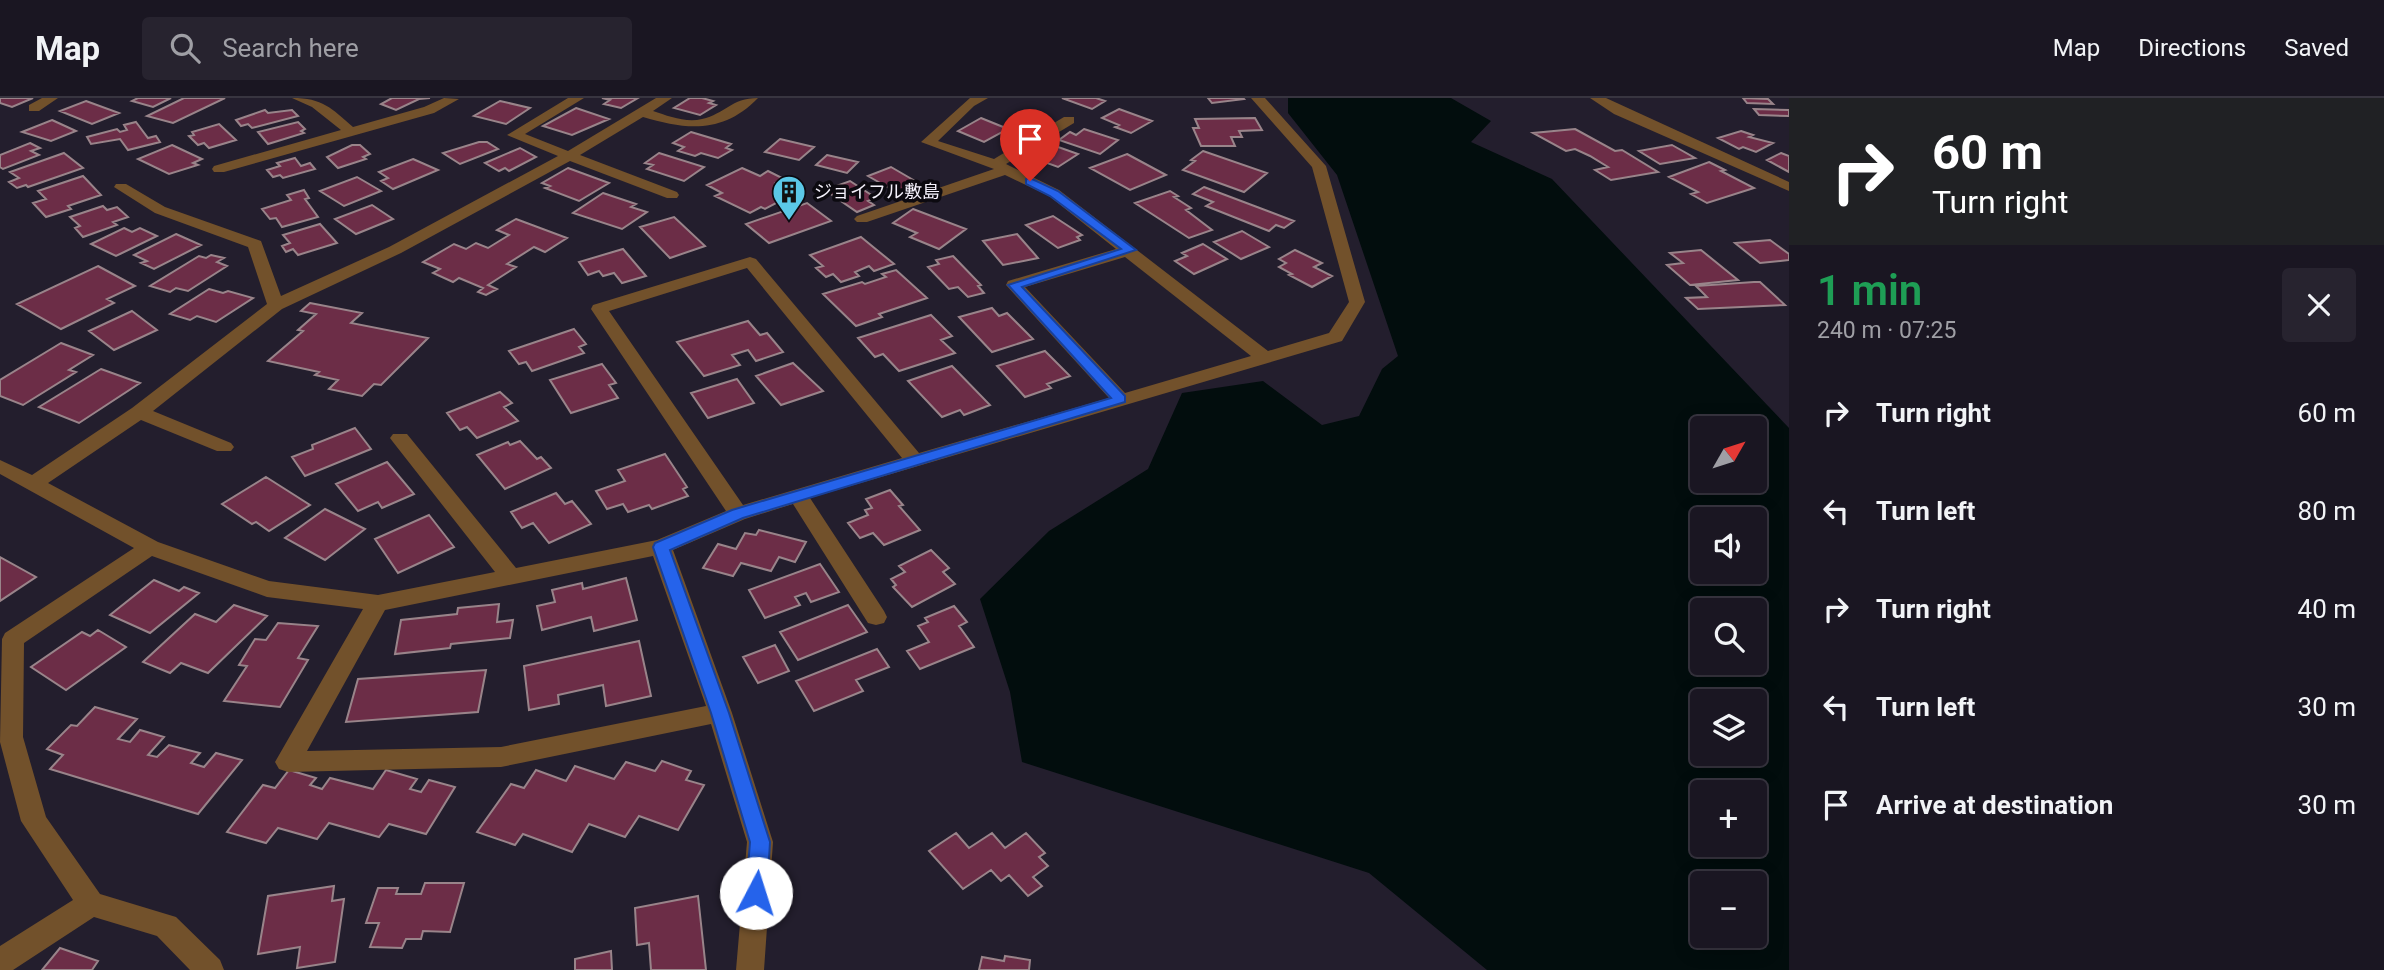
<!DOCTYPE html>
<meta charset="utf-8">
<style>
body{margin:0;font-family:Roboto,"Noto Sans JP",sans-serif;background:#27232f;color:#f1f3f6;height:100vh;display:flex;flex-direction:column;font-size:26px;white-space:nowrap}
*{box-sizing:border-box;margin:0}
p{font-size:23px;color:#9f9fa5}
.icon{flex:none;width:38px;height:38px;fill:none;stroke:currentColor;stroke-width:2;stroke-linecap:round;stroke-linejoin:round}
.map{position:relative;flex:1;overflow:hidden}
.details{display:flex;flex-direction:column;background:#1a1622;width:595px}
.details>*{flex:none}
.hud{background:#202124;color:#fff;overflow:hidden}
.needle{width:46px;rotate:51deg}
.fabs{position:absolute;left:1690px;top:318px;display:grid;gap:14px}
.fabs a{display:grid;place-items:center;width:77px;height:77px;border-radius:7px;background:#1a1622;box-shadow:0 4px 18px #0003,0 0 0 2px #383540;font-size:35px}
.pin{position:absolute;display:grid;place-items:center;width:60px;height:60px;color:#fff;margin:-72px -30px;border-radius:50% 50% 50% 0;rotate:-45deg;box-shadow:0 0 7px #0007}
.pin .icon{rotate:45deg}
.me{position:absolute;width:77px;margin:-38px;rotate:5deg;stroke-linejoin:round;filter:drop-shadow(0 0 5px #0008)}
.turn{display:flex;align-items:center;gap:24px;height:147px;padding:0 28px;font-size:32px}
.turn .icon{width:91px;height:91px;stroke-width:2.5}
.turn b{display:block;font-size:49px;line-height:60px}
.round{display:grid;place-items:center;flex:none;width:74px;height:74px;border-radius:7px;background:#27232f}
.head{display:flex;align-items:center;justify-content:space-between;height:119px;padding:0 28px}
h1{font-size:42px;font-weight:600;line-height:52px;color:#1e9e55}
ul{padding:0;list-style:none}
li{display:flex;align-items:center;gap:21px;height:98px;padding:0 28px}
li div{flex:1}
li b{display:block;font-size:26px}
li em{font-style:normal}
header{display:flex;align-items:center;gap:42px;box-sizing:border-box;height:98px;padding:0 35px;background:#1a1622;border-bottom:2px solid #383540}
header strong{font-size:33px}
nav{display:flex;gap:38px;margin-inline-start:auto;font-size:24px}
.search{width:490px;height:63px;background:#27232f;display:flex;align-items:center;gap:18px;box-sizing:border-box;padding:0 24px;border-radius:7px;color:#9f9fa5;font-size:26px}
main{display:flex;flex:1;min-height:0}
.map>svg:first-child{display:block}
.water{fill:#020d0d;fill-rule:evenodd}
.building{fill:#6c2d47;stroke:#99848a;stroke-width:2}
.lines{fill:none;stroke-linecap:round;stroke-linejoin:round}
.minor{fill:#72512b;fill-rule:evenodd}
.route{fill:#2563eb;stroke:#184099;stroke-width:2}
.labels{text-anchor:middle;stroke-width:7;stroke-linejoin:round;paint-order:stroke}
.far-poi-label{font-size:18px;fill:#f5f2fc;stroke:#0c0a10;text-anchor:start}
</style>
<header>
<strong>Map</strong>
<div class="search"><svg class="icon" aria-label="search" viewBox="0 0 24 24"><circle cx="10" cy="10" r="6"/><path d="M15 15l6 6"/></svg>Search here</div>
<nav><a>Map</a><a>Directions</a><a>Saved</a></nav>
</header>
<main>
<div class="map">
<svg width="1789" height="872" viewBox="0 0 1789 872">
<rect width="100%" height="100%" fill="#231e2d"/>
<path class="water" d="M1288,0H1451L1491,23L1471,44L1552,81L1789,330V872H1487L1369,775L1022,664L1010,594L980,501L1049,433L1148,371L1182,295L1263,283L1322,327L1359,318L1382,271L1398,258L1337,77L1288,15ZM1703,331H1755V383H1703ZM1703,422H1755V474H1703ZM1703,513H1755V565H1703ZM1703,604H1755V656H1703ZM1703,695H1755V747H1703ZM1703,786H1755V838H1703Z"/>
<path class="building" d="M0,0H33L12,9L0,5Z
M138,0H171L153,9L132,3Z
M184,0H225L173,25L147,18Z
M392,0H430L419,1L396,12L381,6Z
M602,0H638L621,10L604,6L610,2Z
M690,0H702L713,3L709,5L716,7L700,17L674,10Z
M1062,0H1096L1105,3L1092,11Z
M1208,0H1243L1244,1L1212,5Z
M1743,0L1768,1L1773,6L1747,5Z
M86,3L119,15L92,26L60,13Z
M500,3L530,10L506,26L474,18Z
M576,10L609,21L572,37L543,28Z
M1119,11L1152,23L1131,35L1115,29L1119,27L1102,20Z
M1754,11L1789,12V18L1759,17Z
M265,12L268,15L292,12L298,18L252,30L248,26L241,28L236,22Z
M981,20L1008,31L984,44L958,33Z
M1255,20L1262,32L1239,33L1242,39H1231L1235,48H1201L1193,30H1199L1195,21Z
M52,22L76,33L51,43L22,34Z
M136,24L148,40L156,38L160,44L128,52L120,41L91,46L87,39L117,31L120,34L127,32L124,27Z
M298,24L305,31L301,33L304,35L268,46L258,34Z
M219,26L236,42L209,50L204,45L198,47L189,38L194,37L192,34Z
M1084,31L1118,42L1100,56L1059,42L1070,34L1076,37Z
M1575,31L1615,53L1622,52L1658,74L1611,82L1595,72L1608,69L1590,58L1575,51L1566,53L1533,35Z
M1741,33L1753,37L1749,39L1773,45L1756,54L1743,49L1739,51L1718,40Z
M691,34L731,46L726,50L732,52L718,60L701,55L695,58L678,53L684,49L673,45Z
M780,41L814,49L799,62L765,54Z
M479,44H487L498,51L460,66L443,55Z
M1044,44L1078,56L1058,69L1025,57Z
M30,45L40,50L31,53L39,57L3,71L0,69V57Z
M172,47L202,61L193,65L198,67L169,76L138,61Z
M352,47H360L370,56L363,59L366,61L338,70L327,59Z
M1672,47L1695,60L1660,66L1639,53Z
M520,50L536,59L509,73L505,70L499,73L485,65Z
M1203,53L1267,75L1244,94L1183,72L1195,63L1191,62Z
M64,55L83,70L28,89L26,87L17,90L9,84L19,80L10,74Z
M659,55L704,69L684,83L647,71L653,67L645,65Z
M1781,55L1789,58V74L1767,62Z
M1127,56L1166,77L1130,92L1090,70Z
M827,57L858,64L847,75L816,67Z
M295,60L301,68L310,65L315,71L283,80L280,77L273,79L267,72L280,68L277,65Z
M413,61L438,72L393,91L381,83L388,80L379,74Z
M1709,64L1725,72L1721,73L1754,90L1707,105L1691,96L1698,94L1669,79Z
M891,69L915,83L904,87L908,90L896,94L868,78Z
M568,70L609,85L579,103L545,90L550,88L542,85Z
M742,70L760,78L768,73L784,81L776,85L797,94L765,111L761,109L750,115L715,98L722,95L707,87Z
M83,78L101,97L68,108L71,111L46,119L33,105L46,101L38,93Z
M357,79L381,93L344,108L320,93Z
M850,83L876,100L868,103L874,107L857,114L825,92Z
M1204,89L1294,123L1284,130L1276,127L1269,133L1206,108L1213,104L1193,96Z
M304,92L309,100L305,101L318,119L282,129L276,120L270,121L262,111L291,102L287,97Z
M1170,93L1178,98L1174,99L1191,110L1186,112L1212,132L1189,140L1135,105Z
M603,95L636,106L631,109L647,114L622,131L573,115Z
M807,105L831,123L769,145L746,126Z
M372,107L393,121L356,136L335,121Z
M103,108L107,112L117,109L128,119L113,124L117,127L83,139L75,130L80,128L70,119Z
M913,111L966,131L939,151L910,139L917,135L893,125Z
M1053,118L1082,137L1077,139L1080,142L1058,150L1026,127Z
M674,119L705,148L670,160L640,129Z
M516,121L567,140L545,154L534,149L507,166L516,169L488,187L497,191L486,197L478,194L483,190L459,180L453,184L433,175L440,171L423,164L454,146L466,151L476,145L488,150L509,137L497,132Z
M320,126L337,145L298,157L293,151L286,154L282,148L290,145L283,137Z
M124,130L132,134L140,130L157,138L116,158L91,146Z
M1242,133L1269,149L1241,161L1214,144Z
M176,136L201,147L154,171L141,165L147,163L134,157Z
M1017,136L1038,160L1003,167L983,143Z
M861,139L894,166L874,173L869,168L855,174L859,178L841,184L833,176L826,179L816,170L823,168L810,157Z
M1770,142L1789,156V162L1760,165L1735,145Z
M1203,146L1227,161L1194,176L1175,163L1187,158L1182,155Z
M623,151L646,178L622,185L614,175L603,178L599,173L588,177L579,164Z
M1295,152L1322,165L1314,169L1332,178L1312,189L1289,177L1292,176L1279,169L1286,165L1279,161Z
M1701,152L1738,182L1690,187L1667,167L1683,165L1670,155Z
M211,157L224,160L217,164L227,168L188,193L176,190L170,194L150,188L199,158L206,160Z
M953,158L981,187L978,188L984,195L968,199L958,189L949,191L928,169L939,166L936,162Z
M98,168L135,188L107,201L114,205L61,231L17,206Z
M896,172L927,200L879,216L882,219L856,228L823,196L862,184L865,186L886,179L882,176Z
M1754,184H1760L1785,207L1698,211L1686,200L1707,199L1696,188Z
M209,191L223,195L228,193L253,200L216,224L197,218L190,222L170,216Z
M310,205L362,215L351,225L428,240L381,287L374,286L362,298L329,291L338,282L315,277L319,274L268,263L303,233L298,232L316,216L301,213Z
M992,210L999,218L1007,215L1033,241L992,254L959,219Z
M132,213L157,232L114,252L89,233Z
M931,217L952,238L941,242L955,255L899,273L883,256L875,259L858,240Z
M748,223L760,237L767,235L783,254L756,263L748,252L732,257L740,267L704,278L677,244Z
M574,231L586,246L579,249L584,255L532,273L526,264L519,266L509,253Z
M61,245L93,257L69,272L76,274L23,307L0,298V282Z
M1045,253L1070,278L1047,286L1051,290L1025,299L997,268Z
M793,265L823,293L781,307L756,278Z
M602,266L616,285L609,287L618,300L571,315L550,282Z
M952,268L990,307L964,317L960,312L942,319L908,283Z
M101,271L140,285L79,325L39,309Z
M737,281L754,305L708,320L691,295Z
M500,294L512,305L504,309L518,323L477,340L467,329L460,332L447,315Z
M355,330L371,351L305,378L292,359L313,351L312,347Z
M520,343L537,361L541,359L551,370L505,391L477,357L508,344L510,347Z
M665,356L687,389L683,391L688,398L652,411L649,407L628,414L623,406L607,411L596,393L625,383L618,372Z
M387,364L414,396L382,410L378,404L358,413L336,386Z
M266,379L310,407L269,433L256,424L252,426L222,406Z
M890,392L903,407L899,408L920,432L884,447L873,435L860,440L848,425L868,417L865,412L872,410L866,401Z
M556,395L565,406L572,403L591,426L549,445L533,425L522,430L511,414Z
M325,411L365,431L325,462L285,440Z
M429,417L454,449L398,475L375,441Z
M759,432L806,444L795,464L779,459L771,473L741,465L733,478L703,470L718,446L736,451L745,435L756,437Z
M931,452L949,470L943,474L955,486L912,509L893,489L896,487L891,481L905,474L899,468Z
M0,459L36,479L0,503Z
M820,466L839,494L811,504L806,495L795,499L800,507L765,520L749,492Z
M626,480L637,522L594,533L591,519L542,532L537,508L555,504L552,492L582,485L583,491Z
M154,482L179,493L184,489L199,495L150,535L110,517Z
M499,506L497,524L513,522L510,540L451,546L450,550L395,556L401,522L457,516L458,510Z
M234,507L267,518L208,575L181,565L170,575L143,564L195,516L216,524Z
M848,507L867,534L798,562L780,534Z
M954,508L967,524L959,528L974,549L920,571L907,553L929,544L918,528L928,524L925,520Z
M278,525L318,528L298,560L308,562L280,609L224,603L247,568L239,567L255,541L266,542Z
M98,532L126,549L66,592L31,569L82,534L90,538Z
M639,543L651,598L606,608L603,587L558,597L559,606L529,612L524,568Z
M775,547L789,573L758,585L743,559Z
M877,551L889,569L856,582L863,593L814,613L796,583Z
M486,572L478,614L346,624L358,581Z
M95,609L137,621L118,641L130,644L140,632L164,639L148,657L157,659L169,647L200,655L191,665L204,669L216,655L242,662L198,716L50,671L63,657L47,651L71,627L77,628Z
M662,663L691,673L686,682L704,687L678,732L639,718L625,739L589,726L572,754L523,736L515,747L477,734L511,686L524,690L536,672L566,683L575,668L614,681L626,664L655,673Z
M289,672L316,680L310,687L322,691L330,680L373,691L386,672L417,681L410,691L421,694L429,682L455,689L426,736L389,726L379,739L329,725L317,741L278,730L266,745L227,734L263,687L275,690Z
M956,735L969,750L992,735L1005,750L1026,735L1045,755L1039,759L1048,768L1033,779L1042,788L1028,798L1009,777L1001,783L991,772L963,791L929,753Z
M425,785H464L450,834L423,833L421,841H406L402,850L370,849L379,825H366L378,790H398L396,796H421Z
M334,788L332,803L344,801L335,864L297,870L300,849L258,856L268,798Z
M698,798L706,872H651L649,845L637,847L635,810Z
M60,850L98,863L92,872H42Z
M611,853L612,872H575V861Z
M1005,858L1030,862L1029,872H979L982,859L1004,863Z"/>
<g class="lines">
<path class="minor" d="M42,0H58L39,13H29V7Z
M292,0C323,0 331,10 353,29L424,9L444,0L459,1L434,15L224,74H214L212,71L214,68L341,32L312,9Z
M568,0H584L525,36L568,53L656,0H672L653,13C668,18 686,25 702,21C725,16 731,0 758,0C723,36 687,32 643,19L580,57L677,94L679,97L677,100H667L570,63L401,155L282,211L153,313L231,345L234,349L231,353H217L141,322L48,385L158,444L269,483L378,497L495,474L393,344L390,340L393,336H407L516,470L657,442L726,413L591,211L593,207L750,159L756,161L919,355L1109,300L1006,187L1008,183L1116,151L1049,98L1005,77L867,124H857L854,121L857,118L994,71L921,44L970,0H988L974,8L938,43L994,61L1064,19H1074V25L1006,66L1059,92L1268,253L1329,235L1349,204L1312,69L1251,0H1265L1326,68L1365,204L1342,243L810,400L884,513L887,519L884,525L876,527L868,525L793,406L745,421L673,452L732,615L773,744L764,872H736L747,744L711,626L501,669L288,674L279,671L275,664L363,511L267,499L152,458L24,545L23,639L46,719L100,796L176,819L220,862L224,872H190L157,838L94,819L13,872H0V848L73,802L21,723L0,644L2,541L5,535L134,450L0,376V362L32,377L132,310L267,206L248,149L155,115L114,89L116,86H126L165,109L261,143L281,198L389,149L558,58L507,37ZM1125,159L1251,258L1125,295L1025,189ZM747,170L902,360L743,407L609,213ZM653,458L706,608L501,649L307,653L385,512Z
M1590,0H1606L1789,84V93L1614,16Z"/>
</g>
<path class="route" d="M1030,80L1058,93L1136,152L1022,189L1125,298V304L743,420L670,452L729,615L770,744L767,795L764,802L756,804L749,802L746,795L750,744L711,615L653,449L655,445L732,412L1111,300L1008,187L1121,151L1050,98L1026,86V81Z"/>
<defs>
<symbol id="building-pin" viewBox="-11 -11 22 30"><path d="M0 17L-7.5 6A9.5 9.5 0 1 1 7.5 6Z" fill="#5bc8e7" stroke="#0c0a10"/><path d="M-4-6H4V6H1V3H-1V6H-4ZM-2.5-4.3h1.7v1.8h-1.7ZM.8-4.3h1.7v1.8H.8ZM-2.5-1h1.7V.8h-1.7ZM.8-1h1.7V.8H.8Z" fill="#111"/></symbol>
</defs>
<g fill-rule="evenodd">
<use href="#building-pin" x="770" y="75" width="38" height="52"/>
</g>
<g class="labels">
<g class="far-poi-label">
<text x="814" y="100">ジョイフル敷島</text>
</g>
</g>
</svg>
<div class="fabs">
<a><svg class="needle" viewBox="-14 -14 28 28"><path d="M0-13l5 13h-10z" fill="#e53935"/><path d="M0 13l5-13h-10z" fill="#9f9fa5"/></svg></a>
<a><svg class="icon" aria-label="sound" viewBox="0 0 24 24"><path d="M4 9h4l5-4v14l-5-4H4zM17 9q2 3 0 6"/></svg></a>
<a><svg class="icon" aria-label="search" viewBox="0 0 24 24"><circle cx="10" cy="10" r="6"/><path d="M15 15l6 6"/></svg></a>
<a><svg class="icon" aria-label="layers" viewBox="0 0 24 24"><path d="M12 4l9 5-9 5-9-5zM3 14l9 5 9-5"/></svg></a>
<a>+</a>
<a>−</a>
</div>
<div class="pin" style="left:1030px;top:83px;background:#d93025"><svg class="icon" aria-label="arrive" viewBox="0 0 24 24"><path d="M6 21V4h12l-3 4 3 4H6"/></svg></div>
<svg class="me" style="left:756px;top:795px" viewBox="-20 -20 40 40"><circle r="19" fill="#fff"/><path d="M0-13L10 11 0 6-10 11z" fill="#2563eb"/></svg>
</div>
<section class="details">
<div class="hud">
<div class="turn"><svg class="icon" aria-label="right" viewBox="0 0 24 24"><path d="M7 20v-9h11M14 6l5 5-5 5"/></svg><div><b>60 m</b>Turn right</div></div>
</div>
<div class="head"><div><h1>1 min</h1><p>240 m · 07:25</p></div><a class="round"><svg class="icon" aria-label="close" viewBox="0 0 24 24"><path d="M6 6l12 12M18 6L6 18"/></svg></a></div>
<ul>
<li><svg class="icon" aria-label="right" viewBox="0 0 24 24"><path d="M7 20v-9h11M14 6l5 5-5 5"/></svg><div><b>Turn right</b></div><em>60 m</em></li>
<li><svg class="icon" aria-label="left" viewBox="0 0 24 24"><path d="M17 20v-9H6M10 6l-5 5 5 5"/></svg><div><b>Turn left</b></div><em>80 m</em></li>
<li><svg class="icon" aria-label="right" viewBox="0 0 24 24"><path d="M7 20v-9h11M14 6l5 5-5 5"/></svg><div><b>Turn right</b></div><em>40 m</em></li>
<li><svg class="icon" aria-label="left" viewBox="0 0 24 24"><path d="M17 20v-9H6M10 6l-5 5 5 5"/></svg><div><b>Turn left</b></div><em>30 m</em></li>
<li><svg class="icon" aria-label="arrive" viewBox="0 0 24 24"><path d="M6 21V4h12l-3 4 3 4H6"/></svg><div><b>Arrive at destination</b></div><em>30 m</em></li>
</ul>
</section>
</main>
